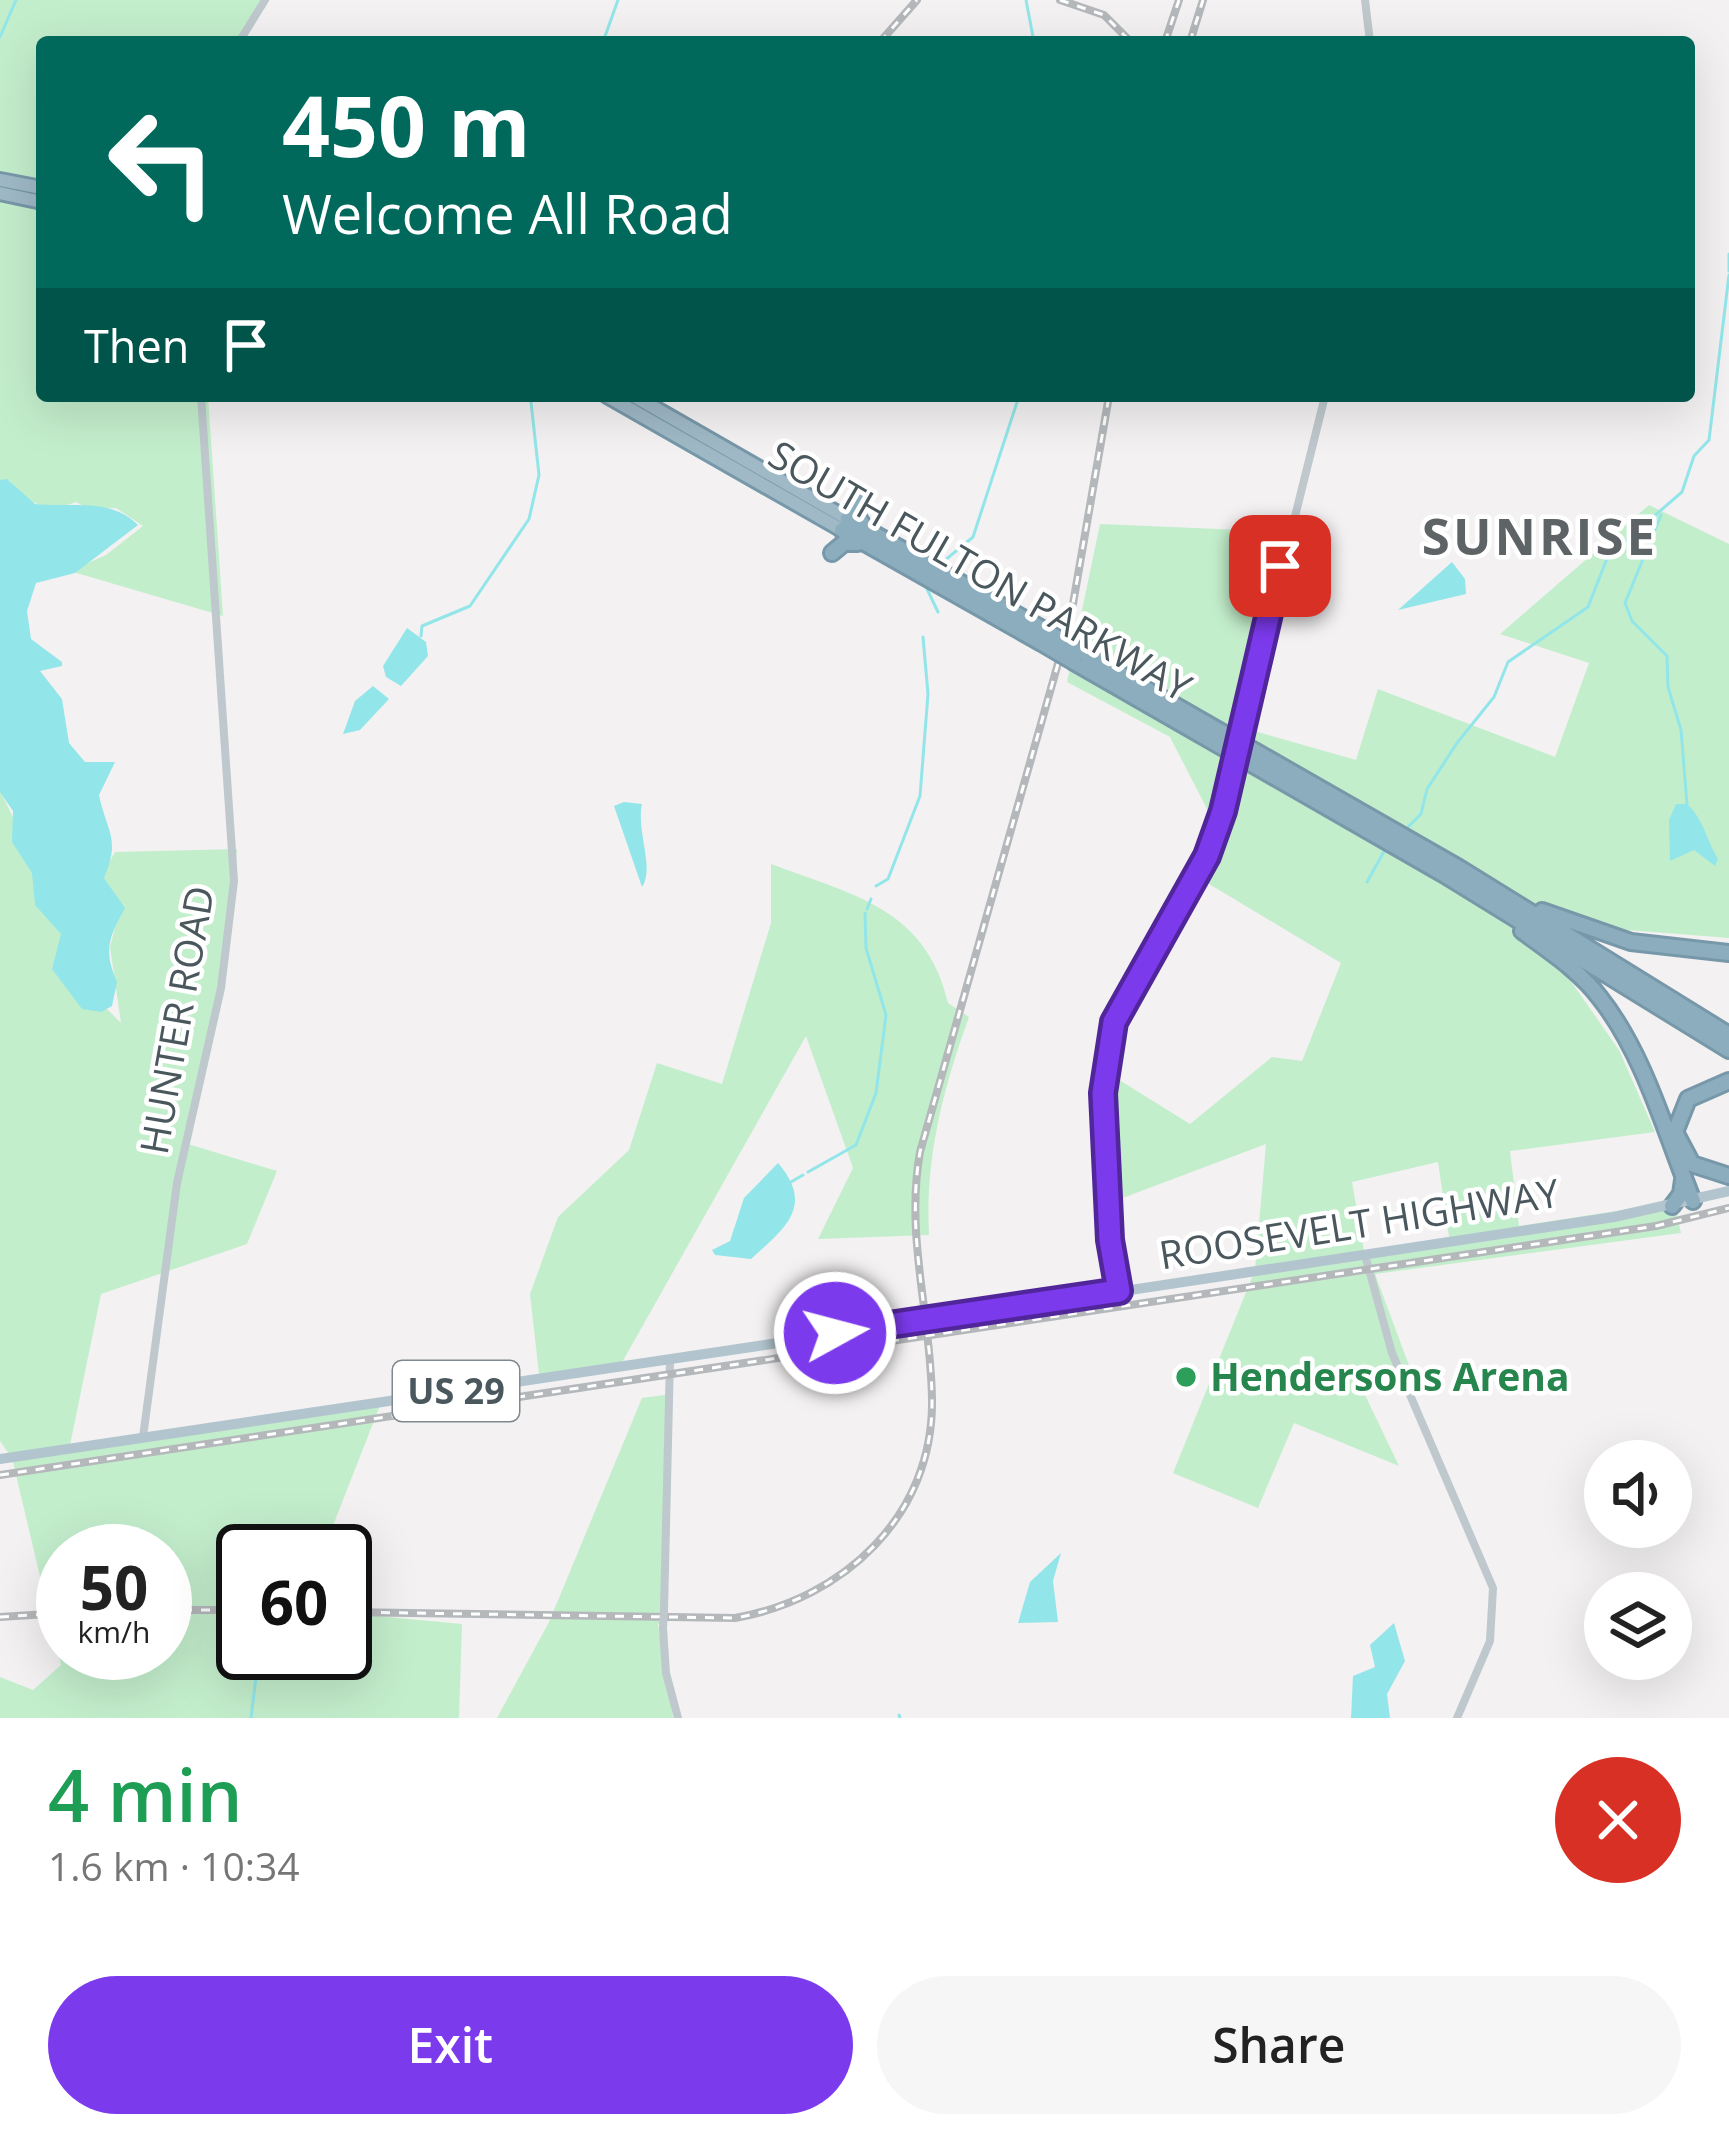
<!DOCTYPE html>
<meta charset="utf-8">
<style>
body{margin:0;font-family:"Open Sans",sans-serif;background:#f6f6f6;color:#222;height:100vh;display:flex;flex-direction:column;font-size:45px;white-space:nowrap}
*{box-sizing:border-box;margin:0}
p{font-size:39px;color:#767676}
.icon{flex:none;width:66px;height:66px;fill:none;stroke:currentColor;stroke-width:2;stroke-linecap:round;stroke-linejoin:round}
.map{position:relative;height:1718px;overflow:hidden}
.details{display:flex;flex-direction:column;background:#fff;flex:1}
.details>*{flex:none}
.banner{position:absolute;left:36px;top:36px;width:1659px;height:366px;border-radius:12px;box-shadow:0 12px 48px #0002;background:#00695c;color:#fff;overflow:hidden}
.controls{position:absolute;left:1584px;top:1440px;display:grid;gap:24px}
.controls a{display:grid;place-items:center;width:108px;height:108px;border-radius:50%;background:#fff;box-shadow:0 12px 48px #0002;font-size:60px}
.speed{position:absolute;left:36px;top:1524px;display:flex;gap:24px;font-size:60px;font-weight:700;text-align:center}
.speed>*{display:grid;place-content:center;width:156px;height:156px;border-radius:50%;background:#fff;box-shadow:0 12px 48px #0002;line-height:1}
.speed small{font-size:30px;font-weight:400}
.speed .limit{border:6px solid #111;border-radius:18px;background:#fff;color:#111}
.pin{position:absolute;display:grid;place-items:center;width:102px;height:102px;color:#fff;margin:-51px;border-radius:24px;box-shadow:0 6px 18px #0006}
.me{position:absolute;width:132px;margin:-66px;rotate:83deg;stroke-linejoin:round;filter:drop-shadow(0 0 9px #0008)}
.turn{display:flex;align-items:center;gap:42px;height:252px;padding:0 48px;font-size:54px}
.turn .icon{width:156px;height:156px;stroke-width:2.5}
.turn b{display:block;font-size:84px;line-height:102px}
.then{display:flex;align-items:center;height:114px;padding:0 48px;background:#0003;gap:24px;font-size:45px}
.round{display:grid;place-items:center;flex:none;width:126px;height:126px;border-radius:63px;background:#f6f6f6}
.summary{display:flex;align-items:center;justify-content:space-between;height:204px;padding:0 48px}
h1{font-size:72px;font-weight:600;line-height:90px;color:#1e9e55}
.cta{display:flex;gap:24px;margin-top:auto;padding:24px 48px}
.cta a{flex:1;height:138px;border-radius:72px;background:#7c3aed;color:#fff;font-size:48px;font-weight:600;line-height:138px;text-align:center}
.cta a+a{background:#f6f6f6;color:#222}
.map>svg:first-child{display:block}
.green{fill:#c3eecc;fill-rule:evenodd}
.water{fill:#92e6e9}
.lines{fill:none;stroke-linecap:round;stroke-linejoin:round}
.stream{stroke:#92e6e9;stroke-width:3}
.trunk-casing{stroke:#7798a9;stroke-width:18}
.motorway-casing{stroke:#7798a9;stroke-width:20}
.tertiary{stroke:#bec8cd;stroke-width:8}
.primary{stroke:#b2c5ce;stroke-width:10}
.trunk{stroke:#9fb9c6;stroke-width:12}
.motorway{stroke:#8cadbd;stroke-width:14}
.rail-casing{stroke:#b4b8bb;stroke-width:8}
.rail{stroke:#fff;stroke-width:3;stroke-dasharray:9;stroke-linecap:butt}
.motorway-bridge-casing{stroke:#7798a9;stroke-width:20;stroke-linecap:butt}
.tertiary-bridge{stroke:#bec8cd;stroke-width:8}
.primary-bridge{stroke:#b2c5ce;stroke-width:10}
.motorway-bridge{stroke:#8cadbd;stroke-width:14}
.route-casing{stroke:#51269a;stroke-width:30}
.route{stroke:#7c3aed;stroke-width:21}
.leisure-dot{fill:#2e9e5b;stroke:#fff;stroke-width:4.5}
.labels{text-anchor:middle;stroke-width:9;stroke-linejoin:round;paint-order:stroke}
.shield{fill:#fff;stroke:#808a8e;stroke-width:3}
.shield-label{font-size:36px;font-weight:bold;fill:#4a585e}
.street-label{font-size:39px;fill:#4a585e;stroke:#fff}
.leisure-label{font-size:39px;font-weight:bold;fill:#27864d;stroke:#fff;text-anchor:start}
.district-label{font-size:51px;font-weight:bold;letter-spacing:3px;fill:#5e6366;stroke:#fff}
</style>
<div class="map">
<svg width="1729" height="1718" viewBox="0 0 1729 1718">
<rect width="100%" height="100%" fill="#f3f1f2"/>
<path class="green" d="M0,0H265L241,42H42V396H208L223,616L70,571L106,555L143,526L116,508L89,509L76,502L53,510L25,499L9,480L0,484Z
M1649,505L1729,544V938L1577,926L1519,907L1619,1050L1655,1132L1510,1151L1519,1226L1674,1202L1681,1233L1375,1274L1410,1368L1365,1395L1399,1466L1294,1423L1258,1508L1173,1473L1255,1270L1266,1144L1112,1202L1105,1136L1108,1073L1190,1124L1272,1057L1302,1061L1341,963L1204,881L1223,840L1170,737L1067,682L1100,524L1288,532L1247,729L1356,760L1378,689L1555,757L1589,663L1500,634ZM1438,1162L1449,1237L1364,1251L1352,1182Z
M0,790L66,930L52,968L90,992L121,1023L110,947L120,908L101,877L115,852L237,849L228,953L188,1144L277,1171L247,1244L101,1294L70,1445L381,1403L323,1551H243V1653H345V1613L462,1624L459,1718H0V1677L33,1690L61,1665L12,1458L0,1441ZM63,1551H165V1653H63Z
M771,864C853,895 926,908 948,1003L969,1017C943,1089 925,1158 929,1235L818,1239L853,1168L806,1036L620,1366L540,1383L530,1294L558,1217L629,1150L657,1063L722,1084L771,923Z
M672,1394L665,1623L658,1624L673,1718H497L549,1622L642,1398Z"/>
<path class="water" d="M7,479L35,504C71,508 110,497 138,525L75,573L36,583L27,611L31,639L62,662V666L40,671L62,699L69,743L85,762H115L99,795C107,833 121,838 104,878L125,908C109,937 103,950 117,982L112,1006L101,1012L82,1009L52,969L61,934L35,905L32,873L12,842L13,811L0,792V480Z
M1452,562L1465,579L1466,594L1398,610Z
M407,628L426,642L428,656L401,686L386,677L383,666Z
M373,686L389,699L360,730L343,734L355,701Z
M624,802L642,804C636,831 655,868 642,887L614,806Z
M1676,804H1687C1703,818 1707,841 1718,859L1715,866L1694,850L1670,861L1669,820Z
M778,1163C815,1206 785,1228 751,1259L715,1255L712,1250L730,1241L744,1198Z
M1061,1553L1053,1581L1058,1622L1018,1623L1030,1582Z
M1394,1623L1405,1661L1387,1694L1390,1718H1351L1353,1676L1375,1667L1370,1645Z"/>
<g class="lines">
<path class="stream" d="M1026,0L1034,42
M0,37L16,0
M603,42L618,0
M1729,254V271
M1661,515L1625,603L1632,621L1667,656L1668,687L1681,730L1687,804
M944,561L973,537L1019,396
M927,589L938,612
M421,636L422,626L470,606L529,519L539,475L531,402
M1406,829L1421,814L1427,789L1457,743L1494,697L1508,662L1588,607L1608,556L1682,492L1694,456L1709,440L1729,275
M1367,882L1386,848
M876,886L888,879L920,796L928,694L923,637
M867,909L871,899
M808,1172L856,1145L876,1093L886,1015L866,948L865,913
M791,1182L803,1175
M899,1715L900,1718
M251,1718L259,1653"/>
<defs>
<path id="trunk" d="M0,180L42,188
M0,193L42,202
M607,396L842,530
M634,396L848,519"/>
<path id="motorway" d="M859,497L855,513L863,525
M848,519L1044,630
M842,530L1040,642
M832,553L844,543H858
M1085,654L1459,868L1729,1035
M1074,662L1445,875L1729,1050
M1542,911L1631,942L1729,953
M1522,931C1549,951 1580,971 1600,998C1645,1055 1666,1135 1693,1201
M1729,1081L1688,1099L1675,1132L1692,1164L1729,1176
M1672,1206L1681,1194L1683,1180"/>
</defs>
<use href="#trunk" class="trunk-casing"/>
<use href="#motorway" class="motorway-casing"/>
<path class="tertiary" d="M1365,0L1370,42
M239,42L265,0
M1243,725L1325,396
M1365,1255L1392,1353L1493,1588L1490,1641L1457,1718
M1119,1291L1110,1240L1103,1093L1115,1022L1201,871L1233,772
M143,1437L177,1183L221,988L234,881L201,396
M664,1610L670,1359
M663,1628L666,1673L678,1718"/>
<path class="primary" d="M945,1318L1614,1217L1729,1191
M0,1459L912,1323"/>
<use href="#trunk" class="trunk"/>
<use href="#motorway" class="motorway"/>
<defs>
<path id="rail" d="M1060,0L1104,15L1131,42
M880,42L917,0
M1165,42L1179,0
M1190,42L1203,0
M0,1475L1656,1226L1729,1208
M165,1610H243
M345,1612L735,1618C843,1599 934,1516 932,1399C931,1315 905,1236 920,1152L1070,621L1109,396
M0,1617L63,1613"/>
</defs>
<use href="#rail" class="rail-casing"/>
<use href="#rail" class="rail"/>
<defs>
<path id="motorway-bridge" d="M1044,630L1085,654
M1040,642L1074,662"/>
</defs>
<use href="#motorway-bridge" class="motorway-bridge-casing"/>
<path class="tertiary-bridge" d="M1233,772L1243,725
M663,1628L664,1610"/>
<path class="primary-bridge" d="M912,1323L945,1318"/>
<use href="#motorway-bridge" class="motorway-bridge"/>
</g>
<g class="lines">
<defs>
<path id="route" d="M835,1333L1119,1291L1110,1240L1103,1093L1114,1022L1207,856L1223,811L1280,566"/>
</defs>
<use href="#route" class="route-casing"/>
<use href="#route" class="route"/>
</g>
<circle class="leisure-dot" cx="1186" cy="1377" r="12"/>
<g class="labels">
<rect class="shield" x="393" y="1361" width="126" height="60" rx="9"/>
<g class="shield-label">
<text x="456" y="1404">US 29</text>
</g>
<g class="street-label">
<text transform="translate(980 571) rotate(30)" y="14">SOUTH FULTON PARKWAY</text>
<text transform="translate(177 1020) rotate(-80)" y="14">HUNTER ROAD</text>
<text transform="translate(1359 1224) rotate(-9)" y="14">ROOSEVELT HIGHWAY</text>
</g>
<g class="leisure-label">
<text x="1210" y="1391">Hendersons Arena</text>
</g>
<g class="district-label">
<text x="1540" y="555">SUNRISE</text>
</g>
</g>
</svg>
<div class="controls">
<a><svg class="icon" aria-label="sound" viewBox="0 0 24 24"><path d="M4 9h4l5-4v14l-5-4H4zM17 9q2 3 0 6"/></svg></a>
<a><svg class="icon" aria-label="layers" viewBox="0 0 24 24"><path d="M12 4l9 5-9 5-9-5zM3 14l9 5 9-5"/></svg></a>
</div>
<div class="speed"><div>50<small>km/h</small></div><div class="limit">60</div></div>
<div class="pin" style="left:1280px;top:566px;background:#d93025"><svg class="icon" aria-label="arrive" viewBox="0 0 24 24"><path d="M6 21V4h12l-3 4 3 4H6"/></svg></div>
<svg class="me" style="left:835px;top:1333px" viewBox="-20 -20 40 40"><circle r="17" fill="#7c3aed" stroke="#fff" stroke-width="3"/><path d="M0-11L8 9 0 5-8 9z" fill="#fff"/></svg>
<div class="banner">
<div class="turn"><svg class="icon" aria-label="left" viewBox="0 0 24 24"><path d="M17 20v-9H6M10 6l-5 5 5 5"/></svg><div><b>450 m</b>Welcome All Road</div></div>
<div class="then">Then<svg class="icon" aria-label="arrive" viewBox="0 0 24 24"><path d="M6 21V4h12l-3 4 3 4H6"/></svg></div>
</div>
</div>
<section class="details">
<div class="summary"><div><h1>4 min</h1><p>1.6 km · 10:34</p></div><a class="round" style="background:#d93025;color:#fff"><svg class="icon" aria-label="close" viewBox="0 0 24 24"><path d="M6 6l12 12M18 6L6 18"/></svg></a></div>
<div class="cta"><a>Exit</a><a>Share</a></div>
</section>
